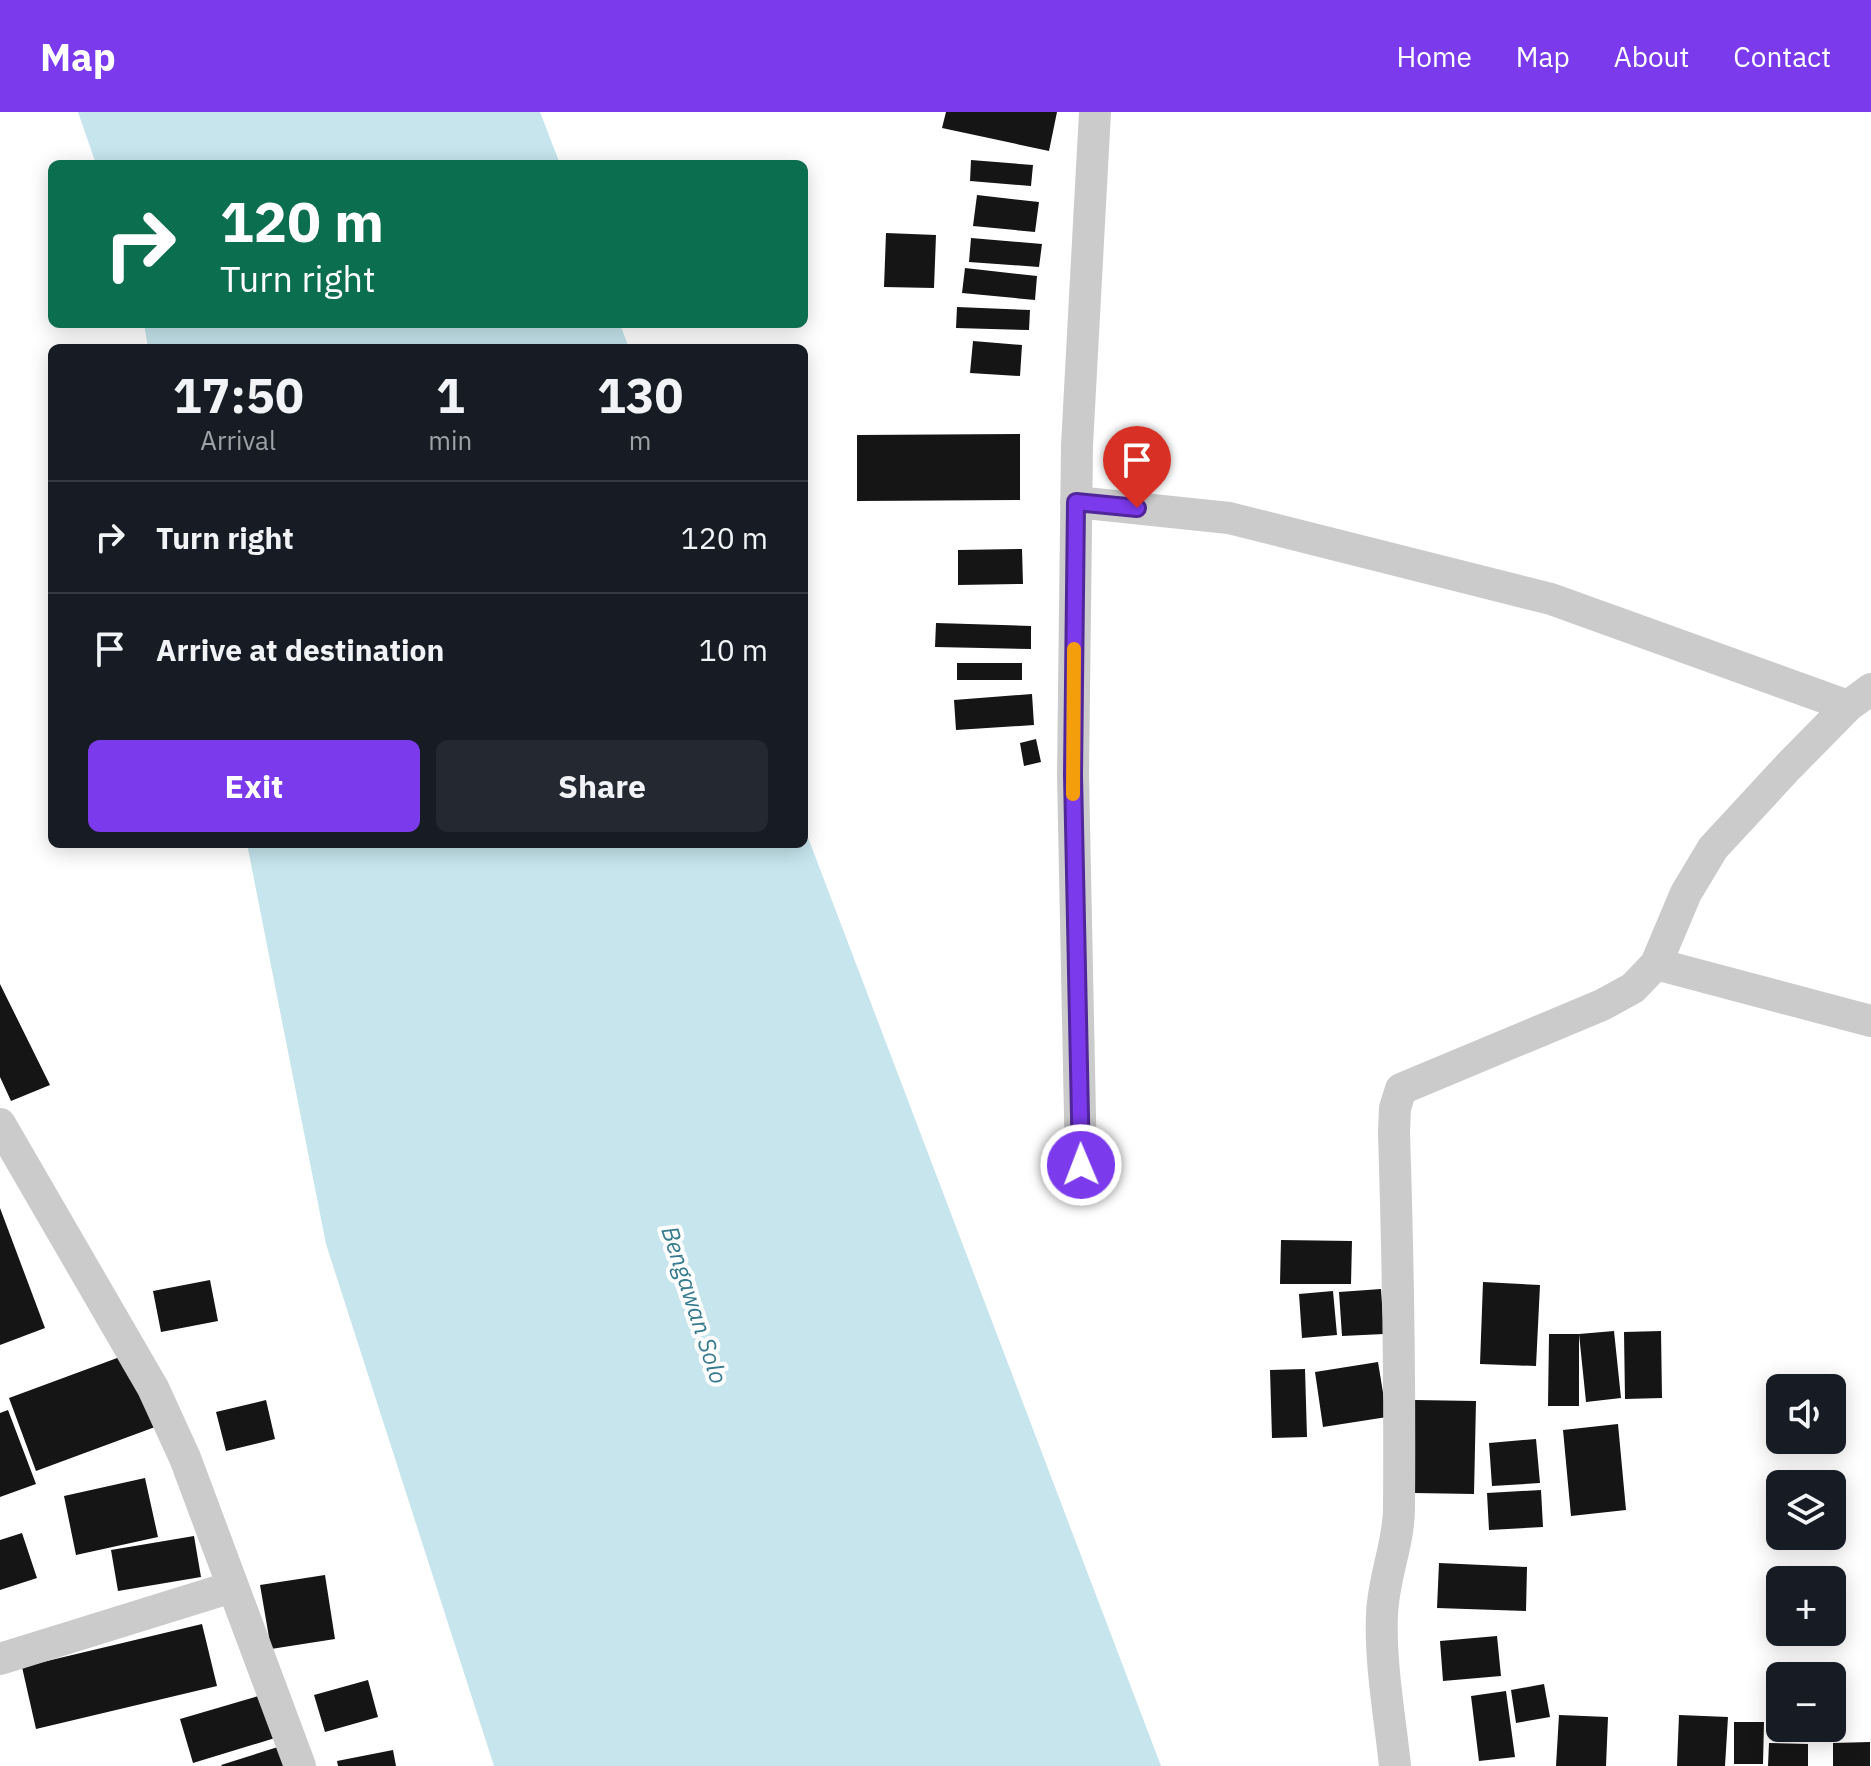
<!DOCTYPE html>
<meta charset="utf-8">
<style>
body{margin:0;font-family:"IBM Plex Sans",sans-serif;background:#242831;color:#f1f3f6;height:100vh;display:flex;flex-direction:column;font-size:30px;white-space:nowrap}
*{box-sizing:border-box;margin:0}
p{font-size:26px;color:#9ea1a6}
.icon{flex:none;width:44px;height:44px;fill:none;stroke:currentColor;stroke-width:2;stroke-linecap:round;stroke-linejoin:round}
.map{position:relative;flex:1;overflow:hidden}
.details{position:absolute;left:48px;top:232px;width:760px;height:504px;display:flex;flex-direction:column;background:#171b24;border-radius:12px;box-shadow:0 4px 20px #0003}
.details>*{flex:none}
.banner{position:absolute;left:48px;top:48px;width:760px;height:168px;border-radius:12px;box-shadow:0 4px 20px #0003;background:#0b6e4f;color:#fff;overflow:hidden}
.buttons{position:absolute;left:1766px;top:1262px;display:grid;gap:16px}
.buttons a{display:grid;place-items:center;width:80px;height:80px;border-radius:12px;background:#171b24;box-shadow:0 4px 20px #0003;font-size:40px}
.pin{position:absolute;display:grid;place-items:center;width:68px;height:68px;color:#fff;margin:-82px -34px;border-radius:50% 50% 50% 0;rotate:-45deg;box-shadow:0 0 8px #0007}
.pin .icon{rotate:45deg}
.me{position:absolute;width:88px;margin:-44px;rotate:359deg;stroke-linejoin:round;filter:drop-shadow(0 0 6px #0008)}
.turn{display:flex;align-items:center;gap:28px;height:168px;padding:0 40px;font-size:36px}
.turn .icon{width:104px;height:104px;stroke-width:2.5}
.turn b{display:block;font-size:56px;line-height:68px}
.eta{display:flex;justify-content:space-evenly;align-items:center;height:136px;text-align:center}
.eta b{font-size:48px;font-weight:800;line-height:56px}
.button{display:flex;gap:16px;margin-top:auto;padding:16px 40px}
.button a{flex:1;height:92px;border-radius:12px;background:#7c3aed;color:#fff;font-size:32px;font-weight:800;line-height:92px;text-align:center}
.button a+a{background:#242831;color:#f1f3f6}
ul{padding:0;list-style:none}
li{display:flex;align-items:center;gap:24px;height:112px;padding:0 40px;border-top:2px solid #363941}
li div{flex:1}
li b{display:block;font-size:30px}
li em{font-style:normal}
header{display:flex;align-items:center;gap:48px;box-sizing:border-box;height:112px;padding:0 40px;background:#7c3aed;color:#fff}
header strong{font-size:38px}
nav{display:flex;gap:44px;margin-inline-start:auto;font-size:28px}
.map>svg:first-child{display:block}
.water{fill:#c6e5ed}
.building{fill:#151515}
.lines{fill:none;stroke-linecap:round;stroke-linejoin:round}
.street{stroke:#cbcbcb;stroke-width:32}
.route-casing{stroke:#51269a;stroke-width:20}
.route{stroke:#7c3aed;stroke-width:14}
.slow{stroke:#f59e0b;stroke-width:14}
.labels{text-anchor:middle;stroke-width:8;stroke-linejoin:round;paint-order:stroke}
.water-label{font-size:24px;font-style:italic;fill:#357a8e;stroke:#fff}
</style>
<header>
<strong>Map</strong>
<nav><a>Home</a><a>Map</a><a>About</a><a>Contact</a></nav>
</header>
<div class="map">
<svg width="1871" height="1654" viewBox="0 0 1871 1654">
<rect width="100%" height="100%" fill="#fff"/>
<path class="water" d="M78,0H540L560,52H96Z
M144,212H620L629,236H148Z
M804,715L1161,1654H494L326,1132L247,732H804Z"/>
<path class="building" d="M946,0H1057L1049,39L942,16Z
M971,48L1033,53L1031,74L970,69Z
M977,83L1039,90L1035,120L973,114Z
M886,121L936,123L934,176L884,175Z
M971,126L1042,132L1039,155L969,150Z
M965,156L1037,164L1035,188L962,181Z
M957,195L1030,198L1029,218L956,216Z
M973,229L1022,233L1020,264L970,261Z
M1020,322V388L857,389V323Z
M1022,437L1023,472L958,473V438Z
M936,511L1031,514V537L935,535Z
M957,551H1022V568H957Z
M1032,582L1034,613L956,618L954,588Z
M1036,627L1041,650L1024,654L1020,631Z
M0,872L50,973L11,989L0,965Z
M0,1096L45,1216L0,1233Z
M1281,1128L1352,1129L1351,1172H1280Z
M210,1168L218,1209L161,1220L153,1179Z
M1483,1170L1540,1173L1536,1254L1480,1252Z
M1381,1177L1384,1222L1342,1224L1339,1180Z
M1333,1179L1337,1223L1302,1226L1299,1182Z
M1614,1219L1621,1286L1586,1290L1579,1222Z
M1661,1219L1662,1286L1625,1287L1624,1220Z
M1549,1222H1579V1294H1548Z
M128,1242L155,1315L36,1359L9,1286Z
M1378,1250L1387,1305L1323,1315L1315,1260Z
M1305,1257L1307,1325L1272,1326L1270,1258Z
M266,1288L275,1327L226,1339L216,1300Z
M1415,1288L1476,1289L1474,1382L1414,1381Z
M8,1298L36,1372L0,1385V1301Z
M1618,1312L1626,1398L1571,1404L1563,1318Z
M1536,1327L1540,1371L1492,1374L1489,1331Z
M145,1366L158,1425L76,1443L64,1384Z
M1541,1378L1543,1415L1489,1418L1487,1381Z
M22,1421L37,1466L0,1478V1428Z
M194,1424L201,1465L118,1479L111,1438Z
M1439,1451L1527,1455L1526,1499L1437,1496Z
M325,1463L335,1527L271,1537L260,1473Z
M202,1512L217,1574L36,1617L22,1555Z
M1497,1524L1501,1564L1443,1569L1440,1529Z
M368,1568L378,1605L325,1620L314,1583Z
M1544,1572L1550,1605L1516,1611L1511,1578Z
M1506,1579L1515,1645L1479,1649L1471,1584Z
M262,1583L275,1626L193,1651L180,1607Z
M1559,1603L1608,1605L1606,1654H1556Z
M1679,1603L1728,1605L1725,1654H1677Z
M1734,1610H1764L1763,1652H1734Z
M1870,1630V1654H1833V1631Z
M1769,1631L1808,1632V1654H1768Z
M281,1634L287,1654H222L221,1653Z
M393,1638L396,1654H338L337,1649Z"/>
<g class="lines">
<path class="street" d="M1076,390L1229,406L1551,487L1848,594
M1656,852L1871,909
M0,1012L153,1276L185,1346L300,1654
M1081,1053L1073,663L1077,333L1095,0
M0,1547L232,1475
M1395,1654C1390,1605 1380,1553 1382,1503C1383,1466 1399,1432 1399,1396C1400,1270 1398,1145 1394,1020L1395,996L1401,977L1602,893L1633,876L1656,852L1686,781L1713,736L1788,655L1848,594L1871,577"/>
</g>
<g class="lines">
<defs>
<path id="route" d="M1081,1053L1073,663L1076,390L1137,396"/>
</defs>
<use href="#route" class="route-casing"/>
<use href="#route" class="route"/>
<path class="slow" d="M1073,682L1074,537"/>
</g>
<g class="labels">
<g class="water-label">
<text transform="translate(694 1193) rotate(72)" y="8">Bengawan Solo</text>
</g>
</g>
</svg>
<div class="buttons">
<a><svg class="icon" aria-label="sound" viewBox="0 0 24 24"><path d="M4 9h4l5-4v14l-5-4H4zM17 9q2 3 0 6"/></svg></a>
<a><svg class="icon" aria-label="layers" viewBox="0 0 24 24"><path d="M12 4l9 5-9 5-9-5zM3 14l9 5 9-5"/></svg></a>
<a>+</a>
<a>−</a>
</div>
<div class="pin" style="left:1137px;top:396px;background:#d93025"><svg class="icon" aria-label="arrive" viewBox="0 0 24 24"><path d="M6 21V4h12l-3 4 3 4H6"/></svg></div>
<svg class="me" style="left:1081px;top:1053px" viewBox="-20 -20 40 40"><circle r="17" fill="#7c3aed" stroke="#fff" stroke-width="3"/><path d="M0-11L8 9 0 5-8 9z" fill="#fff"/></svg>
<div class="banner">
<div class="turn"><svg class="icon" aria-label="right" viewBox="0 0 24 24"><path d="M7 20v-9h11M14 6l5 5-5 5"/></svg><div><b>120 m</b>Turn right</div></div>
</div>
<section class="details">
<div class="eta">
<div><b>17:50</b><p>Arrival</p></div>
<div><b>1</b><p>min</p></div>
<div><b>130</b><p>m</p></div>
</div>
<ul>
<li><svg class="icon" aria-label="right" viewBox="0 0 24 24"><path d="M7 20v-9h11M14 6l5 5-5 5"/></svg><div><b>Turn right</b></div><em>120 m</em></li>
<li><svg class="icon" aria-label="arrive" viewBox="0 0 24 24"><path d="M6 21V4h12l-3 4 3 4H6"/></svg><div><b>Arrive at destination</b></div><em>10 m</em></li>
</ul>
<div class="button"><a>Exit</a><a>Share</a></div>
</section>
</div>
